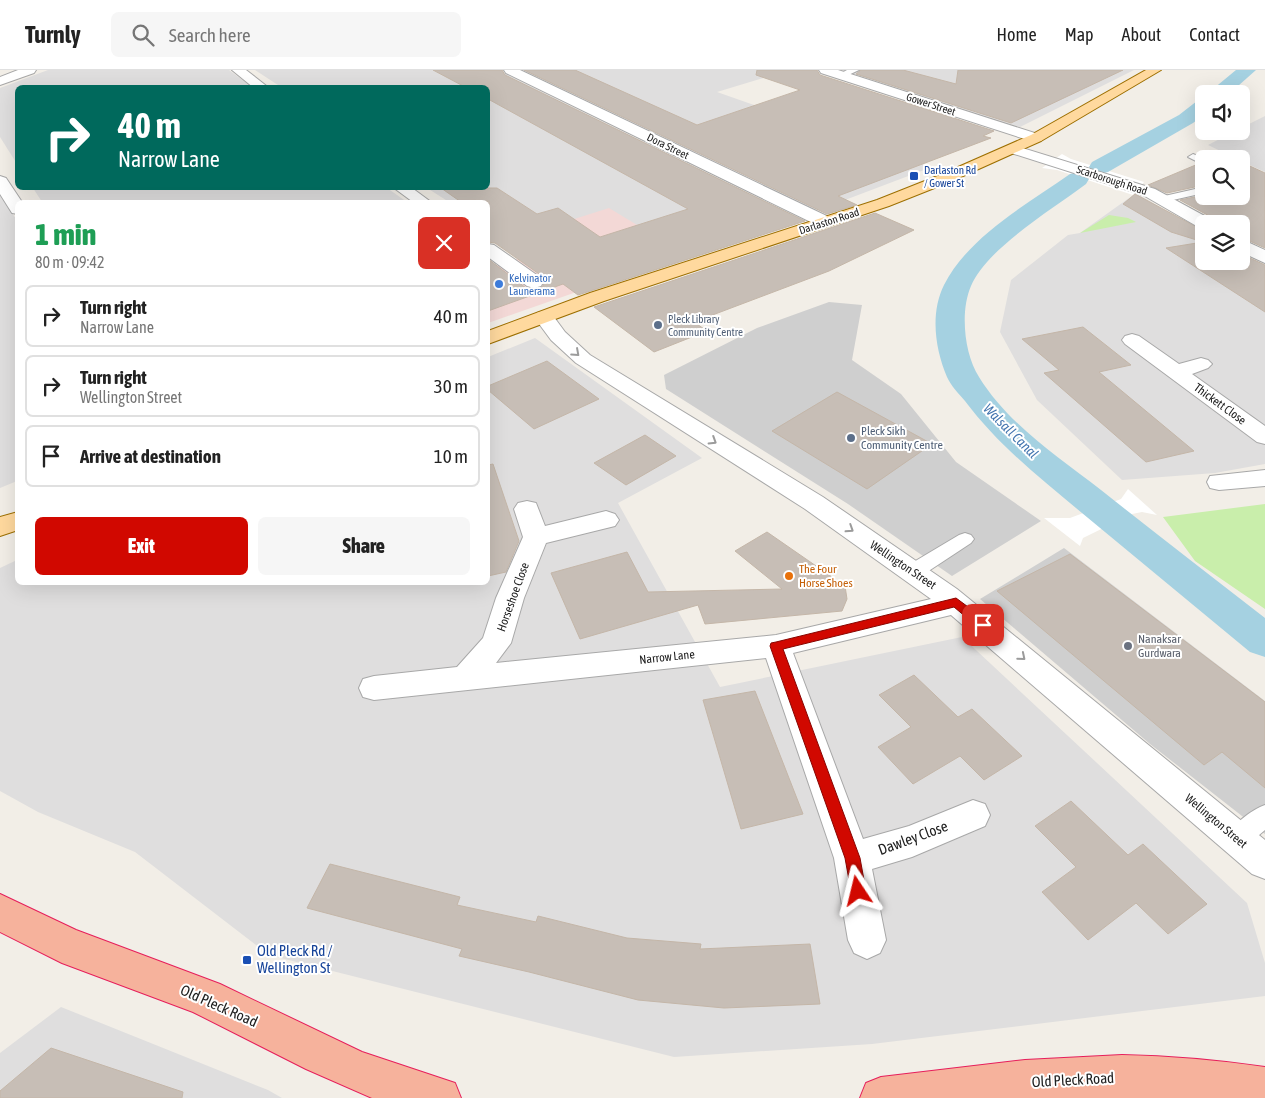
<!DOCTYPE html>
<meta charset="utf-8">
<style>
body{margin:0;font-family:"Asap Condensed",sans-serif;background:#f6f6f6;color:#222;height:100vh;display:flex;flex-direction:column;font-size:19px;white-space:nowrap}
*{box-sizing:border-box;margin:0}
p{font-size:16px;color:#767676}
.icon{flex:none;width:28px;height:28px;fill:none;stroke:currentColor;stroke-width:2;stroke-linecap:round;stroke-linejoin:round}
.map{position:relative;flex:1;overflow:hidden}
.side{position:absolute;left:15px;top:130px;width:475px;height:385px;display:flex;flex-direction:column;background:#fff;border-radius:8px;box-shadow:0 5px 20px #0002}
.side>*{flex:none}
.guide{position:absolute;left:15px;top:15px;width:475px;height:105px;border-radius:8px;box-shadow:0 5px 20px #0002;background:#00695c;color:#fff;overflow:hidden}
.tools{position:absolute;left:1195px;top:15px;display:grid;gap:10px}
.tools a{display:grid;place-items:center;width:55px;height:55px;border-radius:8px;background:#fff;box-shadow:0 5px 20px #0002;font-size:25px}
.pin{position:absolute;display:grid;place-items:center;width:42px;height:42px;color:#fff;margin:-21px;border-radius:10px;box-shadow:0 2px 8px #0006}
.me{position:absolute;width:55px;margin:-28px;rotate:350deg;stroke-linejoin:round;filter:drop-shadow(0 0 4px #0008)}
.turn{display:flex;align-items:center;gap:18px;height:105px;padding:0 20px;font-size:22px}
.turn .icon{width:65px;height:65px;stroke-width:2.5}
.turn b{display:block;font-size:35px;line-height:42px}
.round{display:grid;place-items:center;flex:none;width:52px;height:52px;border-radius:8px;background:#f6f6f6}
.overview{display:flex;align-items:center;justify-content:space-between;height:85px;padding:0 20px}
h1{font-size:30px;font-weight:800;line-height:38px;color:#1e9e55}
.cta{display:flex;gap:10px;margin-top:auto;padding:10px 20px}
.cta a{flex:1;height:58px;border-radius:8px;background:#d10800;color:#fff;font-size:20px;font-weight:800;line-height:58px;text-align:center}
.cta a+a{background:#f6f6f6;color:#222}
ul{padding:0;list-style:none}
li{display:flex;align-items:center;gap:15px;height:62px;margin:0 10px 8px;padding:0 10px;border:2px solid #e0e0e0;border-radius:8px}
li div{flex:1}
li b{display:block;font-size:19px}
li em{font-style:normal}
header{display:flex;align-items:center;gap:30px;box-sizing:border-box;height:70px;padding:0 25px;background:#fff;border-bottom:1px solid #e0e0e0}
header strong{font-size:24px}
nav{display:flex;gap:28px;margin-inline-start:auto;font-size:18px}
.search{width:350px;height:45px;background:#f6f6f6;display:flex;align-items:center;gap:12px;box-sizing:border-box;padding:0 18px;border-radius:8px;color:#767676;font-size:19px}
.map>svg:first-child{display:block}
.residential{fill:#dfdede}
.commercial{fill:#f3d8d6}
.religious{fill:#cfcfcf}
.grass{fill:#c9eeab}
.pier{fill:#fff}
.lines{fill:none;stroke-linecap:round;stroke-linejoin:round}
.canal{fill:#a5d1e1;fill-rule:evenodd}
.building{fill:#c7beb6;stroke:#c4b6a8}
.service-casing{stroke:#a8a8a8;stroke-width:2}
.minor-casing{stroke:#a8a8a8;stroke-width:2}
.primary-casing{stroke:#9d6f00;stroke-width:2}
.trunk-casing{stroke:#e61e5b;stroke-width:2}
.service{fill:#fff;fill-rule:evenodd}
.minor{fill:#fff;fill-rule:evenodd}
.primary{fill:#ffd99e;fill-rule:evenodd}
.trunk{fill:#f6b29c;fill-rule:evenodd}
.oneway{stroke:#9b9b9b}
.route{fill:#d10800;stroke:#880500}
.transit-dot{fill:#1a4fb4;stroke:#fff;stroke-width:2}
.shop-dot{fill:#3f7fe0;stroke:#fff;stroke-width:2}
.service-dot{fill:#5c6f8a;stroke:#fff;stroke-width:2}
.food-dot{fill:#e8710a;stroke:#fff;stroke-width:2}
.worship-dot{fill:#6b7280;stroke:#fff;stroke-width:2}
.labels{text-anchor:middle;stroke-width:4;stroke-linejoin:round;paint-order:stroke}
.far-street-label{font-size:11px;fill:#212121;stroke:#fff}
.far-transit-label{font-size:11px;fill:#164399;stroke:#fff;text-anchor:start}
.far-shop-label{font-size:11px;fill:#366cbe;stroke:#fff;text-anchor:start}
.far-service-label{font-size:11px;fill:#4e5e75;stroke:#fff;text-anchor:start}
.street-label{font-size:12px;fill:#212121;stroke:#fff}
.service-label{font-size:12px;fill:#4e5e75;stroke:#fff;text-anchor:start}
.food-label{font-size:12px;fill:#c56008;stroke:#fff;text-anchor:start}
.worship-label{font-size:12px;fill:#5b616d;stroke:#fff;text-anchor:start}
.water-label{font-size:14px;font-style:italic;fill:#4375af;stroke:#fff}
.near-street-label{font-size:15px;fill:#212121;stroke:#fff}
.near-transit-label{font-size:15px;fill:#164399;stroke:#fff;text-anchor:start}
</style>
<header>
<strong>Turnly</strong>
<div class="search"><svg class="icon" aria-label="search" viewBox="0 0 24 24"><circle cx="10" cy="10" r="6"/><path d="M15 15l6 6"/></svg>Search here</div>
<nav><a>Home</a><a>Map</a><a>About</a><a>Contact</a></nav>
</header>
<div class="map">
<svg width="1265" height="1028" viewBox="0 0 1265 1028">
<rect width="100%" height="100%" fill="#f2eee7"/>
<path class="residential" d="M48,0H229L252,17L18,18L17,94L0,67V18Z
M255,0H498L795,146L505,171L488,159V132H449L427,118H488V18L281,17Z
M521,0H789L717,22L932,97L816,141Z
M841,0H1134L1020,57Z
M1265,46V102L1241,91V89H1237L1208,75L1235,61H1241V58Z
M33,118H387L407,132H42Z
M1136,123L1204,163V191H1241V184L1265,198V394L1215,403L1122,410L1037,330L1000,262L1011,210L1068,165L1080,163Z
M0,124L18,152L17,411L0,418Z
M535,268L702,388L618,433L720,617L962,567L1247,833L1265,893V926L872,974L674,987L269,885L135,782L38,742L0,721V498L17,490L18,512H488V287Z
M61,937L268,1020L282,1028H0V983Z"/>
<path class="commercial" d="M609,138L685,184L488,253V199L525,186L505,171Z"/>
<path class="religious" d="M829,232L862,235L852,290L901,324L956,392L1041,451L952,506L848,434L666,319L664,305L757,258Z
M1064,478L1265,631V764L1150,674L980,529Z"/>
<path class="grass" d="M1109,145L1128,148L1136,152L1080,163Z
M1265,434V539L1195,491L1163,447Z"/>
<path class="pier" d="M1062,84L1071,89L1144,112L1133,125L1057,100L1042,98Z
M1128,419L1157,445L1142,442L1132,444L1083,468L1080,476L1044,448H1070L1121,429Z"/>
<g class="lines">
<path class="canal" d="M1236,0H1256L1229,24H1207Z
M1204,29V45L1193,53L1108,102L1100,104L1092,102L1089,97L1092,92L1179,45L1197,31Z
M1078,102L1086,104L1089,109L1086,114C1053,139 987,178 971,216C960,241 964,284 979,307C1008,354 1058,387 1101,420C1155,463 1210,505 1265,548V587L1250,582C1194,536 1138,489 1082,443C1040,408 998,375 965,331C959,324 951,316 947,307C935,279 930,243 944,215C969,166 1026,135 1070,104Z"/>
</g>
<path class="building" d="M433,0H502L505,5L805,151L578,225L563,214L488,241V189L526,218L533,220L542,218L545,211L542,206L495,173L488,172V132H461L441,118H497L537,144L558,138L600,167L688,139L488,29V18H467Z
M524,0H575L697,55L800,20L756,5L757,0H817L820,5L994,61L983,66L991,68L838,126L857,135L827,144Z
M861,0H903L956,14L958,0H1123L1011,53L856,4Z
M1241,92L1265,103V178L1241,167V154H1216L1213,148L1180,130L1204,125L1241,126Z
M1198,94L1204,97V115L1167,123L1148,115Z
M1135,124L1204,161V191H1241V184L1265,195V242L1166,178L1203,172L1171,162L1123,134Z
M875,143L914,160L829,201L694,252L707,261L654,282L594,237Z
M1083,257L1131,295L1099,302L1194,381L1146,392L1044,303L1059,300L1022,269Z
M547,291L599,329L534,359L488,320V316Z
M837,322L932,374L867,419L772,361Z
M645,365L676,386L626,415L594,393Z
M493,394L519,471L506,502L488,506V395Z
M767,462L845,516L847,529L842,541L705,554L698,535L580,569L551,503L627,482L648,522L782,519L735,481Z
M1070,484L1265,632V718L1222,682L1204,695L997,521Z
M914,605L958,647L972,639L1022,686L984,710L960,686L913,714L878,677L911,657L879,625Z
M755,621L803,744L741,759L703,630Z
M1071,731L1128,785L1143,774L1207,834L1168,864L1136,833L1088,870L1042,822L1076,797L1035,756Z
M330,794L460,827L457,835L536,852L538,846L627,868L701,874L700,879L810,874L820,934L724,938L638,930L529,902L459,886L462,879L307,838Z
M51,978L183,1022L182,1028H0V1021Z"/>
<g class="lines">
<defs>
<path id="service" d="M847,0H859L842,8L838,5Z
M1193,84L1205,89H1204V95L1188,87Z
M1204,117V123L1164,132L1158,129L1160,127Z
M965,463L971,465L974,469L971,473L921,506L914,508L907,506L905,501L907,496L959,465Z
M1265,735V760L1245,777L1237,780L1229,777L1225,769C1232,755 1251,740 1265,735Z"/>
<path id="minor" d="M18,0H36L34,3L0,15V7Z
M232,0H246L269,18H254Z
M504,0H520L831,148L834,152L831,156H819L506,3Z
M819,0H838L1041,65L1043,68L1041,71H1031L821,3Z
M1013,75L1155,119L1212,150L1214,154H1204V159L1200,158L1143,125L1008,82L1006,79L1008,76Z
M0,106L6,108L22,132H18V144L12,143L0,124Z
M394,118H412L431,132H413Z
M1241,169L1265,180V193L1241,182Z
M488,174L494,175L541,208L543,212L541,216L534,218L527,216L488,187Z
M544,241L551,243L565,262L590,285L823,427L957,519L1265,770V809L1252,804L951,545L793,583L863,769L909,756L973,730L985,734L990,745L985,756L912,787L872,799L886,870L880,883L867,889L854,883L848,870L834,788L766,588L374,630L363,627L359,618L363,609L374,606L457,597L483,568L496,528L523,467L514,439L518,433L527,431L536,433L545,456L606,441L615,444L619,450L615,456L546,473L524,528L511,573L496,593L776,565L931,529L805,439L576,293L551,270L534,247L537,243Z
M1132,264L1139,266L1179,294L1201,288L1208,290L1212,294L1208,298L1192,304L1265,356V374L1257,372L1125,274L1122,270L1125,266Z
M1265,400V416L1219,420L1210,418L1207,412L1210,406Z"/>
<path id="primary" d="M1146,0H1161L1041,71L952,111L889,136L604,231L488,274V261L590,223L877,130L940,105L1031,65Z
M18,442V460L0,466V447Z"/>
<path id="trunk" d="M0,824L76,860L220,914L362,982L455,1013L461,1028H372L306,999L193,942L62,893L0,862Z
M1122,985C1170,986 1217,990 1265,997V1028H860L866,1013L881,1007L1025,990Z"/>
</defs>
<use href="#service" class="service-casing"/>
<use href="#minor" class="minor-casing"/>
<use href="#primary" class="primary-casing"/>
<use href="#trunk" class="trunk-casing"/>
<use href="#service" class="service"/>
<use href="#minor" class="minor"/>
<use href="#primary" class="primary"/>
<use href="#trunk" class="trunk"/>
</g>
<defs><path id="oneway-chevron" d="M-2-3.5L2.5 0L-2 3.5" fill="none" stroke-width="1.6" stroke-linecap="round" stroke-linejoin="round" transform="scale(1.25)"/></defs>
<g class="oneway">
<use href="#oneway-chevron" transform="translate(576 283) rotate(42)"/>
<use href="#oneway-chevron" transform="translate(713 371) rotate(32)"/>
<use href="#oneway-chevron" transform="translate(850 459) rotate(33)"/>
<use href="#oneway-chevron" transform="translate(1022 587) rotate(40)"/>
</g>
<path class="route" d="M956,528L987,551L989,555L987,558H979L954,537L783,579L860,788L866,821L864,826L858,828L853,826L851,821L845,788L770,576L771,573L776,572Z"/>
<g class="transit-dot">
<rect x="909" y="101" width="10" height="10" rx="2.5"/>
<rect x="242" y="885" width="10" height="10" rx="2.5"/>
</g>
<circle class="shop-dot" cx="499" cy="214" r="5"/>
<g class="service-dot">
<circle cx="658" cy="255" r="5"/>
<circle cx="851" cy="368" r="5"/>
</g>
<circle class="food-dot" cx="789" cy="506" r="5"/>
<circle class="worship-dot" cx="1128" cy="576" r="5"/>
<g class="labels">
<g class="far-street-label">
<text transform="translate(931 34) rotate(18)" y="4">Gower Street</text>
<text transform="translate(668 76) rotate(26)" y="4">Dora Street</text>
<text transform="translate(1112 110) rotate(18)" y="4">Scarborough Road</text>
<text transform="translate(829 151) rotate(-18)" y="4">Darlaston Road</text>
</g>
<g class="far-transit-label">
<text x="924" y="104">Darlaston Rd<tspan x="924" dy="13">/ Gower St</tspan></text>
</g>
<g class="far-shop-label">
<text x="509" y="212">Kelvinator<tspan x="509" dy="13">Launerama</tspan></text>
</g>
<g class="far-service-label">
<text x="668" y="253">Pleck Library<tspan x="668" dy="13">Community Centre</tspan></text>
</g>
<g class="street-label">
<text transform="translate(1220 334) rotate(36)" y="4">Thickett Close</text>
<text transform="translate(903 495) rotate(34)" y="4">Wellington Street</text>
<text transform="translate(513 527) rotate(-70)" y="4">Horseshoe Close</text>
<text transform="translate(667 587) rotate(-6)" y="4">Narrow Lane</text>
<text transform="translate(1216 751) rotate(40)" y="4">Wellington Street</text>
</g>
<g class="service-label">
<text x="861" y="365">Pleck Sikh<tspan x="861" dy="14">Community Centre</tspan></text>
</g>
<g class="food-label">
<text x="799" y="503">The Four<tspan x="799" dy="14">Horse Shoes</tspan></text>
</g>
<g class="worship-label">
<text x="1138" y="573">Nanaksar<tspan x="1138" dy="14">Gurdwara</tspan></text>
</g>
<g class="water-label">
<text transform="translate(1011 361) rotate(45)" y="5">Walsall Canal</text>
</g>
<g class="near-street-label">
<text transform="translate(913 768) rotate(-20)" y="5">Dawley Close</text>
<text transform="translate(219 936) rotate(24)" y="5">Old Pleck Road</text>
<text transform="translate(1073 1010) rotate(-3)" y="5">Old Pleck Road</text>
</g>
<g class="near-transit-label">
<text x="257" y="886">Old Pleck Rd /<tspan x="257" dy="17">Wellington St</tspan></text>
</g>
</g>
</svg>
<div class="tools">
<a><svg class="icon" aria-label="sound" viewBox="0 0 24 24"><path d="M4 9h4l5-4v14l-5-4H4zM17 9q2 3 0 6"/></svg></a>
<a><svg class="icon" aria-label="search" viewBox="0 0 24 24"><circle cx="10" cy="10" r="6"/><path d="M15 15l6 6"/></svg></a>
<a><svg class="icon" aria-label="layers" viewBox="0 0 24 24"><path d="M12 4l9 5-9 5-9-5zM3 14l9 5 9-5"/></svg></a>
</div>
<div class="pin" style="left:983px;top:555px;background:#d93025"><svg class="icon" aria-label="arrive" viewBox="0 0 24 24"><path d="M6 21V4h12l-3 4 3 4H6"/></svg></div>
<svg class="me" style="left:858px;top:821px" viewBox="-20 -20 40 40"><path d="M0-17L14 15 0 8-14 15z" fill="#d10800" stroke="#fff" stroke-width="4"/></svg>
<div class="guide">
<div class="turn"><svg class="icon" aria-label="right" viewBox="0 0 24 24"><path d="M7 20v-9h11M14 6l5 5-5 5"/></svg><div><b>40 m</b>Narrow Lane</div></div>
</div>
<section class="side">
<div class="overview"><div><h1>1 min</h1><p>80 m · 09:42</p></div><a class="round" style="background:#d93025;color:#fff"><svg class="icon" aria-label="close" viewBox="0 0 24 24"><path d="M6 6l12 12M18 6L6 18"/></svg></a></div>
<ul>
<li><svg class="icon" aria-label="right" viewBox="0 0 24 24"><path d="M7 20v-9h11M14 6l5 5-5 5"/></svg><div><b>Turn right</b><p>Narrow Lane</p></div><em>40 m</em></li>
<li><svg class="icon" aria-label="right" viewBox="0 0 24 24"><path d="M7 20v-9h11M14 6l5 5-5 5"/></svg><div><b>Turn right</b><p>Wellington Street</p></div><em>30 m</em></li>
<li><svg class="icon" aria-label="arrive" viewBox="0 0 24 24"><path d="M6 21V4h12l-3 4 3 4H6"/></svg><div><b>Arrive at destination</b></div><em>10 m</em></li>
</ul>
<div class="cta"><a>Exit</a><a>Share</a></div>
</section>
</div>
